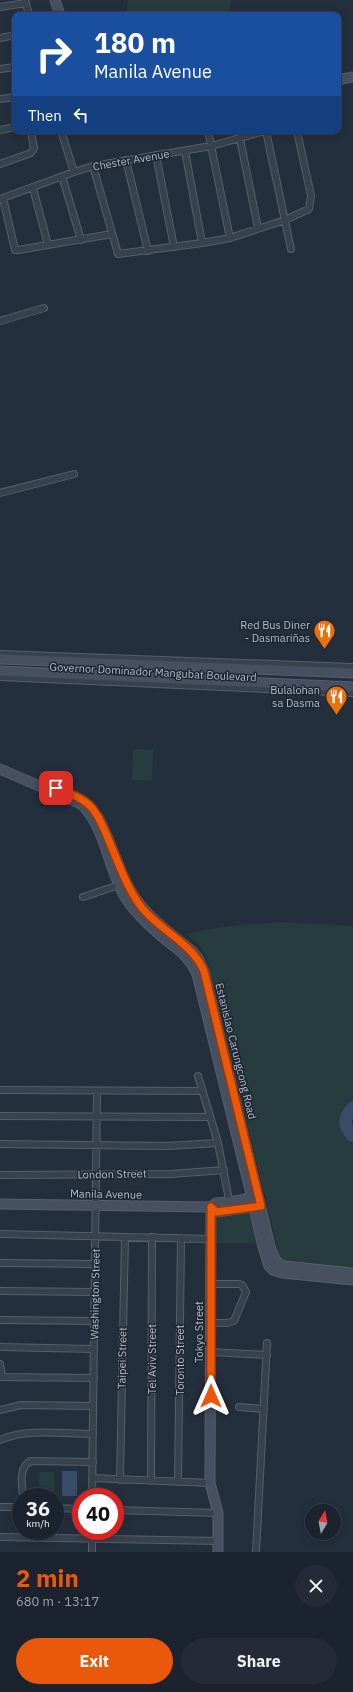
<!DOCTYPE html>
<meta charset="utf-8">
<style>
body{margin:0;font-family:"IBM Plex Sans",sans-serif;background:#242b36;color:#f1f3f6;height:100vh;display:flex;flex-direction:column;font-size:15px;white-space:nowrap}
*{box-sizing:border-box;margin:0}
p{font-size:13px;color:#a0a4aa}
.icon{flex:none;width:22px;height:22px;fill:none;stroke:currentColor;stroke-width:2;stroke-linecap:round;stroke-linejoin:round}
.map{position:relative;height:1552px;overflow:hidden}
.drawer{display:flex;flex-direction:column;background:#1b232e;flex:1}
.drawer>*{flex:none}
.hud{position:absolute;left:12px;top:12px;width:329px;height:122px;border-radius:8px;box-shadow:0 2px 10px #0003,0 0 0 1px #39404a;background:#1a4fa0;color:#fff;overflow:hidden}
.needle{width:26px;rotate:10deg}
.tools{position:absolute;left:305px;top:1504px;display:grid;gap:8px}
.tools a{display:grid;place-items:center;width:36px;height:36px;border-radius:50%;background:#1b232e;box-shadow:0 2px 10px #0003,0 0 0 1px #39404a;font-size:20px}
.speed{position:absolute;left:12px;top:1488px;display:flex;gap:8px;font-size:20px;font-weight:700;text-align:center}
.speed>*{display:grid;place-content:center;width:52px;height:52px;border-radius:50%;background:#1b232e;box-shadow:0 2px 10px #0003,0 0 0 1px #39404a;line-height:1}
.speed small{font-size:10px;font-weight:400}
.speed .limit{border:6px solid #d22;background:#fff;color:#111}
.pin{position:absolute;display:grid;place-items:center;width:34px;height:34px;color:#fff;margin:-17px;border-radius:8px;box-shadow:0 2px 6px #0006}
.me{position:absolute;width:44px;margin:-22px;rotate:0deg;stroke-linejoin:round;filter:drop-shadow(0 0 3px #0008)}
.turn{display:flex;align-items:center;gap:14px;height:84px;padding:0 16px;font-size:18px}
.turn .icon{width:52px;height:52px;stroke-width:2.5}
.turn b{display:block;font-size:28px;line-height:34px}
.then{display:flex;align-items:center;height:38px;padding:0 16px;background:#0003;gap:8px;font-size:15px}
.round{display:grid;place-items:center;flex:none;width:42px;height:42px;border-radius:21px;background:#242b36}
.head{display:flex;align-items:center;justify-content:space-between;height:68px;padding:0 16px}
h1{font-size:24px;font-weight:700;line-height:30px;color:#ea580c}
.button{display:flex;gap:8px;margin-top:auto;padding:8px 16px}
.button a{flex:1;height:46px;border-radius:24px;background:#ea580c;color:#fff;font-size:16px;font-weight:700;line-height:46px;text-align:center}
.button a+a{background:#242b36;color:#f1f3f6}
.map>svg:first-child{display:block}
.green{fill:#263c3f}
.water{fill:#394c67}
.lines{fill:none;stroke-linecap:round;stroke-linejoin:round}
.river{stroke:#394c67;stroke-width:13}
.street-casing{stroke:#565f6c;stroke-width:8}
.secondary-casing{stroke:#565f6c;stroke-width:11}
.street{stroke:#38414e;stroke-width:6}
.secondary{stroke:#465061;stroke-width:9}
.route-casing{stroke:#983908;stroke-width:10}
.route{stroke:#ea580c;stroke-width:7}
.labels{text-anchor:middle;stroke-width:3;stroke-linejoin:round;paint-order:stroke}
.street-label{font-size:11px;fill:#b4bcc9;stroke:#1d2633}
.poi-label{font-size:11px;fill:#b4bcc9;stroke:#1d2633;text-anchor:end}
</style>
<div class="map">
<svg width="353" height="1552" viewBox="0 0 353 1552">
<rect width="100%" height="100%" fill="#242f3e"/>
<path class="green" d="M128,0H231L228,15H126Z
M133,749L153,750L152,781L132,780Z
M283,922L353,926V1102C335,1117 335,1128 353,1143V1270L285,1263L280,1258L207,959L201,947L186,934C218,926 250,924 283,922Z
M252,1212L259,1243H216L217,1217Z
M39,1472H54V1497H39Z"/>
<path class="water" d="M62,1471H77V1496H62Z"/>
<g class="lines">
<path class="river" d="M353,1108C343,1118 343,1126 353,1136"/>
<defs>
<path id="street" d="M25,0L29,15
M0,7L26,3
M0,38L15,35
M0,69L15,67
M0,99L15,97
M0,130L15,127
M61,131L74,172
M208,131L230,238
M266,131L291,249
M240,139L258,228
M185,151L202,243
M156,155L174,247
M126,160L148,251
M0,164L31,153L34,148L31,131
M93,166L118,254L202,243L230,238L285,220L309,209L311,196L297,131
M62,176L81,240
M33,188L48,245
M3,198L15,250H18L112,234
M0,199L74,172L93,166L211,146L265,131
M0,321L44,308
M0,493L74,474
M0,654L353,667
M0,677L353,693
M83,897L122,884
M198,1076L218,1143L230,1205
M0,1090L202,1091
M0,1116L209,1117
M0,1144L167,1146L218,1143
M0,1175L171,1174L224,1170
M0,1234L211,1239
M0,1263L95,1264
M211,1284H239L242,1285L246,1292L234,1321L227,1323H211
M0,1291L95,1292
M0,1320L94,1321
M0,1347L94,1349
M211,1352L267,1355
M0,1364L2,1376
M0,1377L94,1378
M239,1407L264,1409
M0,1410L21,1405L93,1406
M0,1440C28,1428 63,1434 93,1434
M92,1478L210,1483
M120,1480L125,1237
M151,1481L152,1237
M178,1482L181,1238
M23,1497C22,1485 18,1467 31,1461L93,1462
M92,1497L97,1091
M0,1507H21
M55,1508L81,1509
M115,1510L218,1513
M0,1537L219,1541
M92,1552V1531
M256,1552L267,1343"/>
<path id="secondary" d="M55,0L60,15
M338,80L353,77
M0,659L353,673
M0,671L353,687
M0,769L81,804C105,826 108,869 125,897C134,912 147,924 160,935C176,949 188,954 197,974L252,1198L263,1247L269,1266L273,1270L282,1273L353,1280
M98,817C111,841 118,870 132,893C146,917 172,934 193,952L198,958L204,971L270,1246C273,1254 274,1263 284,1266L353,1273
M0,1204L211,1207L216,1212L260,1206
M211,1207L210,1483L218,1513V1552
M211,1207L216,1203L229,1202L257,1197"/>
</defs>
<use href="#street" class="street-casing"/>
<use href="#secondary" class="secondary-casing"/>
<use href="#street" class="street"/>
<use href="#secondary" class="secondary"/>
</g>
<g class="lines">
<defs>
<path id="route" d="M56,788C67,793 80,796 89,805C97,812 103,826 107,836C118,861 126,887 142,908C161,931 192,943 204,971L261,1206L216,1212L211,1207V1396"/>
</defs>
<use href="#route" class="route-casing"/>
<use href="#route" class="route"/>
</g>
<defs>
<symbol id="restaurant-pin" viewBox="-11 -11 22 30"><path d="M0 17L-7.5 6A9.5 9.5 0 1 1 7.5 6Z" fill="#e8710a" stroke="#1d2633"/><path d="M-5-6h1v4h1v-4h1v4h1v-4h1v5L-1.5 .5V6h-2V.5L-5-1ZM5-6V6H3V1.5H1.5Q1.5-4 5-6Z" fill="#fff"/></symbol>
</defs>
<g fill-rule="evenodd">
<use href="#restaurant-pin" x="312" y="618" width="25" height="34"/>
<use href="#restaurant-pin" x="324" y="684" width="25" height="34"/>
</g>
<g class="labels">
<g class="street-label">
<text transform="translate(131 160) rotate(-10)" y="4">Chester Avenue</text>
<text transform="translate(153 672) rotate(3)" y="4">Governor Dominador Mangubat Boulevard</text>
<text transform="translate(236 1051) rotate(76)" y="4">Estanislao Carungcong Road</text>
<text transform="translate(112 1174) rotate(-1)" y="4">London Street</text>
<text transform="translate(106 1194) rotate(1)" y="4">Manila Avenue</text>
<text transform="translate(95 1294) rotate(-89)" y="4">Washington Street</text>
<text transform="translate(199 1332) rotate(-90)" y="4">Tokyo Street</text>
<text transform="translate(122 1358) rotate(-89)" y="4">Taipei Street</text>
<text transform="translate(152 1359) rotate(-90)" y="4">Tel Aviv Street</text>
<text transform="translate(180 1360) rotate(-90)" y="4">Toronto Street</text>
</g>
<g class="poi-label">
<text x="310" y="629">Red Bus Diner<tspan x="310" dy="13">- Dasmariñas</tspan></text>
<text x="320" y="694">Bulalohan<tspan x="320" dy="13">sa Dasma</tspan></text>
</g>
</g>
</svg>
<div class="tools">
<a><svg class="needle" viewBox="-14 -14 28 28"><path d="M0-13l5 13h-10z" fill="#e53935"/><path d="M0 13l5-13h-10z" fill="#a0a4aa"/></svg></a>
</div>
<div class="speed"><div>36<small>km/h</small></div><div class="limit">40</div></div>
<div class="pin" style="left:56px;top:788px;background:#d93025"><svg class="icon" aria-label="arrive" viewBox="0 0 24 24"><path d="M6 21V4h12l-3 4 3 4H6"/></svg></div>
<svg class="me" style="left:211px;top:1396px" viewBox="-20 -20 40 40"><path d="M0-17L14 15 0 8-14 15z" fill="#ea580c" stroke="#fff" stroke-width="4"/></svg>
<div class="hud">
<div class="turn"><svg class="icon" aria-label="right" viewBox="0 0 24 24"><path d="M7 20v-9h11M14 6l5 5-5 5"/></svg><div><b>180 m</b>Manila Avenue</div></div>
<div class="then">Then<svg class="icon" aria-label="left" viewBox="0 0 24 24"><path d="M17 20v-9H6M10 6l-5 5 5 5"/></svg></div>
</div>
</div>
<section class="drawer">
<div class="head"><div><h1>2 min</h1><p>680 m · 13:17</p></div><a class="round"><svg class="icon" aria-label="close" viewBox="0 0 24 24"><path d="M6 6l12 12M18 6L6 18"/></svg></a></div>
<div class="button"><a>Exit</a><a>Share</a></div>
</section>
